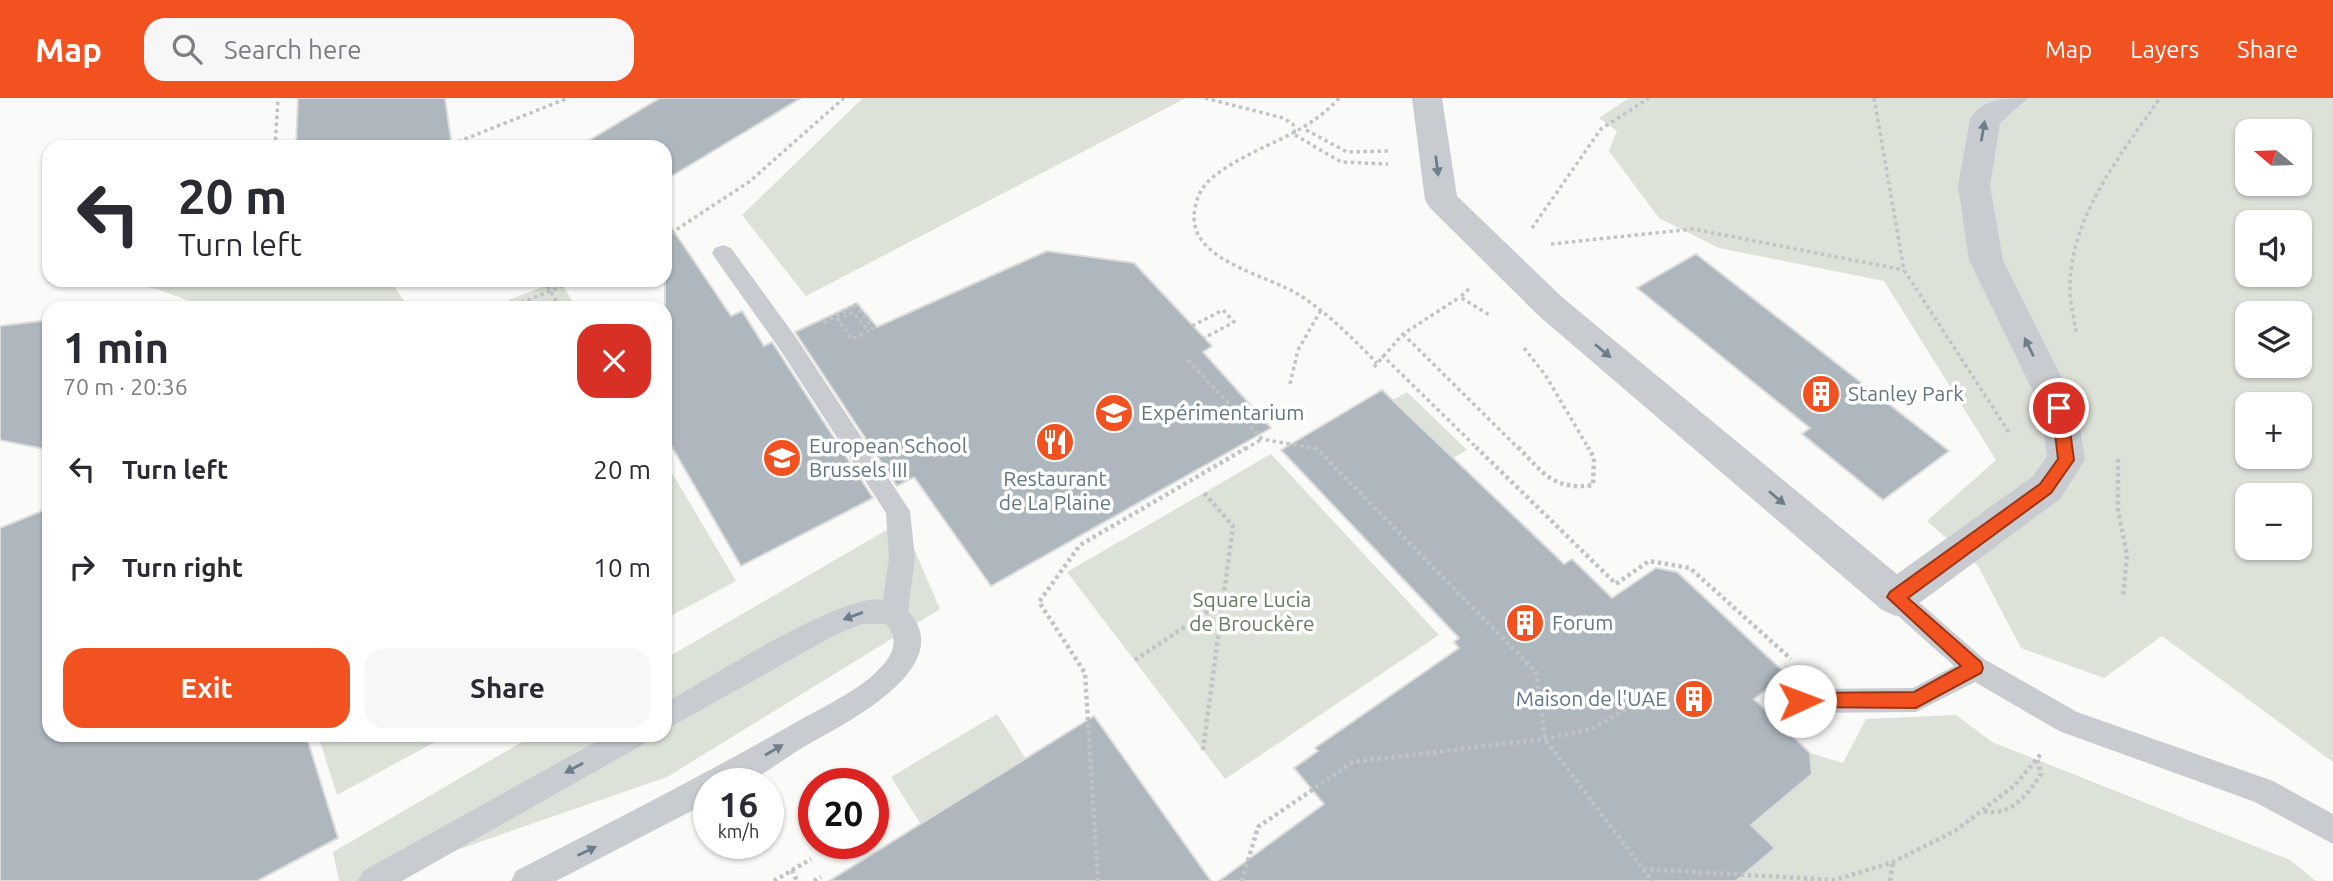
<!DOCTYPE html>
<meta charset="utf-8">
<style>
body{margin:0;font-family:Ubuntu,sans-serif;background:#f7f7f7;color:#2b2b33;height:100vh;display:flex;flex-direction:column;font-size:26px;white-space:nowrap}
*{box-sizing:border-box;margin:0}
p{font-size:23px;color:#7c7c81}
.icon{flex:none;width:38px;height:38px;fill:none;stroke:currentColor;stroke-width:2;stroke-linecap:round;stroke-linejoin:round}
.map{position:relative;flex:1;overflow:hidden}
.drawer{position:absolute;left:42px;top:203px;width:630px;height:441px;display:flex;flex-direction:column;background:#fff;border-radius:21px;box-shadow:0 2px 5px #0004}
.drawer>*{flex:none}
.hud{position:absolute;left:42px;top:42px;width:630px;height:147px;border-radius:21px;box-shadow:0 2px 5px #0004;background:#fff;color:#2b2b33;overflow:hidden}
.needle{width:46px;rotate:289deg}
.buttons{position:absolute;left:2235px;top:21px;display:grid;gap:14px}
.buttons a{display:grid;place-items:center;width:77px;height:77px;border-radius:14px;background:#fff;box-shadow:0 2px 5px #0004;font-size:35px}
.speed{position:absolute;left:693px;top:670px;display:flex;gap:14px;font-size:35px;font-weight:700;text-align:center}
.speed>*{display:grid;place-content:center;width:91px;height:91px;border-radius:50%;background:#fff;box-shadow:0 2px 5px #0004;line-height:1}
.speed small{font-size:18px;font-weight:400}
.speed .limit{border:10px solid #d22;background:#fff;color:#111}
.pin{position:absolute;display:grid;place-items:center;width:60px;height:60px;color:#fff;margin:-30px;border:4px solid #fff;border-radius:50%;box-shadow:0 2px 7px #0007}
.me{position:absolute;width:77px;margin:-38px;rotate:88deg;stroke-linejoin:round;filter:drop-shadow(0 0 5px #0008)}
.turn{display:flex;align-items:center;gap:24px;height:147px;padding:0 21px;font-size:32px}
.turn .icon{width:91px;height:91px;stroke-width:2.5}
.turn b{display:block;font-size:49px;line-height:60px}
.round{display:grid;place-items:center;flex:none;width:74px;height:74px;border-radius:21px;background:#f7f7f7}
.head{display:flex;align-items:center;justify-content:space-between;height:119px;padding:0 21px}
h1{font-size:42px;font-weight:600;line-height:52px}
.button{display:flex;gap:14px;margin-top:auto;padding:14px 21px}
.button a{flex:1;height:80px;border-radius:21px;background:#f2521f;color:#fff;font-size:28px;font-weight:600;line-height:80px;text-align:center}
.button a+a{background:#f7f7f7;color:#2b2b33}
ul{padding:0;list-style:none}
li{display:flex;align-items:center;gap:21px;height:98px;padding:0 21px}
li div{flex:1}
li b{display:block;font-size:26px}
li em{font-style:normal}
header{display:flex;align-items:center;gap:42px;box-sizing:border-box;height:98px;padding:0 35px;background:#f2521f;color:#fff}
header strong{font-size:33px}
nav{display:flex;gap:38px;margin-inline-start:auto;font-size:24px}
.search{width:490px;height:63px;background:#f7f7f7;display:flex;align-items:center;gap:18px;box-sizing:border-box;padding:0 24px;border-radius:21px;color:#7c7c81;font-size:26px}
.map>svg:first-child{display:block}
.green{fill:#dce2d8;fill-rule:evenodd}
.building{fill:#adb7bd;stroke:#dcdcda;stroke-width:2}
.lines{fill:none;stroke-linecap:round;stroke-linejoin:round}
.path-far1{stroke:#c1c4c6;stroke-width:3.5;stroke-dasharray:3.5 3.5;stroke-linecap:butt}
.path{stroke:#c1c4c6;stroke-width:4.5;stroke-dasharray:3.5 3.5;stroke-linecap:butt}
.lane{fill:#c8ccd0;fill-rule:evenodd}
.street{fill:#c8ccd0;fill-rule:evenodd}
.oneway{fill:#6c7e8c}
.route{fill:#f2521f;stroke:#9d3514;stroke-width:2}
.labels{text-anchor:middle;stroke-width:7;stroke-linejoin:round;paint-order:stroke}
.poi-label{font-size:21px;fill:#627585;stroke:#fff;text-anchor:start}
.park-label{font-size:21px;fill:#667c62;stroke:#fff}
</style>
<header>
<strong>Map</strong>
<div class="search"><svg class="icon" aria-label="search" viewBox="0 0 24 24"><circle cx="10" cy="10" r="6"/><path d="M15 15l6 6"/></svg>Search here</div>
<nav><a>Map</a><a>Layers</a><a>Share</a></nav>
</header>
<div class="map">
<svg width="2333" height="783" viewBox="0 0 2333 783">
<rect width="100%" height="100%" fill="#fafaf8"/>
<path class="green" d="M863,0H1186L806,198L742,117Z
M1629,0H2333V664L2162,538L2104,580L2021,550L1978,468L1927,423L1996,362L1884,183L1719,150L1659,120L1609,53L1617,33L1599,20ZM2247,33H2300V86H2247ZM2247,124H2300V177H2247ZM2247,215H2300V268H2247ZM2247,306H2300V359H2247ZM2247,397H2300V450H2247Z
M128,182H390L409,210H208L160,192L127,184Z
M560,182L576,210H488Z
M1407,294L1467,352L1397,392L1338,333Z
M1271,356L1439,537L1225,681L1067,474Z
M665,363L736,483L665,521Z
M902,423L940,511L667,679L367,783H339L333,754L534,637H665V561Z
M997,616L1057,709L951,774L891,679Z
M1956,617L1992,644L2290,762L2316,783H1736L1745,775L1751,727L1812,677L1810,655L1843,665L1866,621Z
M318,637H448L337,697Z"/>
<path class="building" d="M298,0H445L452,49H296Z
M660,0H801L665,82V49H578Z
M665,120L731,218L742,213L764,248L772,244L873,400L741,468L665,337Z
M1047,153L1134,165L1212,248L1203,254L1271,330L991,488L914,379L897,388L795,234L857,205L877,229Z
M1696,156L1949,353L1883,402L1802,336L1810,330L1637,190Z
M49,222V352L0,342V228Z
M1382,292L1564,466L1572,461L1612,500L1656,470L1677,474L1786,576L1754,601L1810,655L1812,676L1751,727L1775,750L1736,783H1219L1324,706L1294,670L1318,653L1315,650L1459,550L1454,544L1459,540L1281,352Z
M49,410V637H306L338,740L257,783H0V430Z
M1094,618L1211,783H829L959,702Z"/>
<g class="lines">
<path class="path-far1" d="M1205,0L1283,20L1293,26L1295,37
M1339,0C1304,40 1253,47 1213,79C1203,87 1197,98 1195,110C1184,163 1268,176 1301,198C1330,217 1353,241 1377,265
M1874,0L1904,172L2010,336
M1306,32L1347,54L1389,53
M1295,37L1341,64L1388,66
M275,49L278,0
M445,49L568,0
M1532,130L1601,31L1649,0
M665,139L749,84L844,0
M1551,146L1693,131L1904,172
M544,182L560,210
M1469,191L1460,199L1491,218
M508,210L577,182
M824,225L855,207L873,231L852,241L838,222L853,214L867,231
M1192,228L1223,212L1234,224L1204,240
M2076,234C2074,218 2069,202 2070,186C2072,116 2122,55 2160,0
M1403,236L1519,351
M1524,250L1546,278L1589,351
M1382,257L1478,351
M1188,262L1262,341L1317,351
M1374,269L1403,236L1460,199
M1290,286L1298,252L1321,212
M1245,351L1262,341"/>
<path class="path" d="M1315,349L1536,574L1545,641L1652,783
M1476,349L1616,486L1649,463L1690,470L1791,561
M1518,349C1543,375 1554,393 1593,387L1594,360L1588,349
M2118,361V412L2127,457L2123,499
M1135,562L1222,504
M1203,652L1233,428L1204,395
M1984,713C2011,719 2028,696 2041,676L2037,661
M1643,771L1835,782L1893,764L1955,733L2014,688L2041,656
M792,772L797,783
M774,783L811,761
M814,783L821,779
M1098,783L1085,575L1039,504L1080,447L1248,349
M1242,783L1258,729L1353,664L1545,641L1592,631L1638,604
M1890,783L1893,764"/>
<path class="lane" d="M723,147L731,150L795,238L910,413L915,460L908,513C961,570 840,628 802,650C785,660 759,681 741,686C732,689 718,686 709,686V704L556,783H511L516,773C609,725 702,678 793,626C825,607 868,590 889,559C896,547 895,536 886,526H862L835,537L665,632V605C704,583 846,493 883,502L889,460L886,415L779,250L715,160L712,155L715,150Z
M1896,489L1905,492L1984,561L2077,614L2273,683L2333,716V746L2255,704L2059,633L1975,584L1916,614L1800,615L1790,612L1786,603L1790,594L1800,591L1913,590L1954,568L1887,508L1883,500L1887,492Z
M608,637H648L644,646L402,783H358L363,773Z"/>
<path class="street" d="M1412,0H1442L1457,98L1563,200L1897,476L2032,379L2047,359L2041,310L1969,162L1958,88L1970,21C1984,0 2004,0 2028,0L2000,25L1990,88L2003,162L2077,310L2085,362L2060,401L1910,512L1896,518L1882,512L1539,218L1430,110L1425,102Z"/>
</g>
<defs><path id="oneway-solid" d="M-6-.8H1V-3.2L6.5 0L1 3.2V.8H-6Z" transform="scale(1.75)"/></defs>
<g class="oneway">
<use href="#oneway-solid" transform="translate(1983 33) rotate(-80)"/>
<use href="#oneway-solid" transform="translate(1437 68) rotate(83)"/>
<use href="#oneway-solid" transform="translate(2029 249) rotate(-116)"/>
<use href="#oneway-solid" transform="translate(1603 253) rotate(40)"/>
<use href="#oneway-solid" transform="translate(1777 400) rotate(40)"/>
<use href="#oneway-solid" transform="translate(853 518) rotate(160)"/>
<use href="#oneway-solid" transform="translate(774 652) rotate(-30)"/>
<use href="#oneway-solid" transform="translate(574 670) rotate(151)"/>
<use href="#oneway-solid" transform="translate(587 753) rotate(-26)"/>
</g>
<path class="route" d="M2059,304L2067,310L2074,362L2051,395L1908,500L1981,564L1983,570L1981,575L1916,610L1794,609L1791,603L1794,597L1800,595L1914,594L1961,568L1887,499L1890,494L2040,386L2058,361L2052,310Z"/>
<defs>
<symbol id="building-disc" viewBox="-11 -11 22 22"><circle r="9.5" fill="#f2521f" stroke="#fff"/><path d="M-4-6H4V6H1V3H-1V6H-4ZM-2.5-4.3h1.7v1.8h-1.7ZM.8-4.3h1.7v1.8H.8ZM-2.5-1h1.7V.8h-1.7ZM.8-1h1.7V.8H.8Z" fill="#fff"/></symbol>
<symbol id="university-disc" viewBox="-11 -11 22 22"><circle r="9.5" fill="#f2521f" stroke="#fff"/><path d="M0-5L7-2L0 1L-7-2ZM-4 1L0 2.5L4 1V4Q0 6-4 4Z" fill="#fff"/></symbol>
<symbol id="restaurant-disc" viewBox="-11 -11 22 22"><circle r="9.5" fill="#f2521f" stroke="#fff"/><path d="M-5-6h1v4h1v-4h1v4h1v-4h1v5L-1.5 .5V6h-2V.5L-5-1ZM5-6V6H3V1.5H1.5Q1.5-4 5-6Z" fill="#fff"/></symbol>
<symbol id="school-disc" viewBox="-11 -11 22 22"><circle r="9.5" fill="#f2521f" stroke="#fff"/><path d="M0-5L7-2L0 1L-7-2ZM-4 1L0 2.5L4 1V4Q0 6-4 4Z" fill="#fff"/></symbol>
</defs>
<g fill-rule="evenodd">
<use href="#building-disc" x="1799" y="274" width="44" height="44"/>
<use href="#university-disc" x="1092" y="293" width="44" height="44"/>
<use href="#restaurant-disc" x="1033" y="322" width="44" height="44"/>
<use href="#school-disc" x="760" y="338" width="44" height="44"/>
<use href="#building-disc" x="1503" y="503" width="44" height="44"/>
<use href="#building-disc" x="1672" y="579" width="44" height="44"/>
</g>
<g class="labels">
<g class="poi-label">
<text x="1848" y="303">Stanley Park</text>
<text x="1141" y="322">Expérimentarium</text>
<text x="809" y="355">European School<tspan x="809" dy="24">Brussels III</tspan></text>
<text x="1055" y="388" text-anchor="middle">Restaurant<tspan x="1055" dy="24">de La Plaine</tspan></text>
<text x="1552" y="532">Forum</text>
<text x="1667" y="608" text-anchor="end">Maison de l'UAE</text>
</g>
<g class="park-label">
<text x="1252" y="509">Square Lucia<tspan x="1252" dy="24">de Brouckère</tspan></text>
</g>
</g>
</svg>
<div class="buttons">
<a><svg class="needle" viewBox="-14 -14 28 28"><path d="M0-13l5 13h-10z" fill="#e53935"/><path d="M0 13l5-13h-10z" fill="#7c7c81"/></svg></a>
<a><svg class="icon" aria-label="sound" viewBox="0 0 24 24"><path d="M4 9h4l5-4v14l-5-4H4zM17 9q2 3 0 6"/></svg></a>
<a><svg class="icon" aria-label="layers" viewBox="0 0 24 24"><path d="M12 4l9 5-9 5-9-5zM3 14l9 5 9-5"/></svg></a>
<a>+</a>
<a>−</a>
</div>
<div class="speed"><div>16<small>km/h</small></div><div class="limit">20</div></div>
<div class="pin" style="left:2059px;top:310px;background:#d93025"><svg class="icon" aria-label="arrive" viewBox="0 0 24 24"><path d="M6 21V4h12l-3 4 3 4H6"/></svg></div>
<svg class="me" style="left:1800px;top:603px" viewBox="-20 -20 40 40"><circle r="19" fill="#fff"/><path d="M0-13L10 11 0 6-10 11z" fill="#f2521f"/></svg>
<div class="hud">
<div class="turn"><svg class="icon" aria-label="left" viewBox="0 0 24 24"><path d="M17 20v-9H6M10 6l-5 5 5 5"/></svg><div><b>20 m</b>Turn left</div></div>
</div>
<section class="drawer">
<div class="head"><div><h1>1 min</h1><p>70 m · 20:36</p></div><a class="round" style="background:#d93025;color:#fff"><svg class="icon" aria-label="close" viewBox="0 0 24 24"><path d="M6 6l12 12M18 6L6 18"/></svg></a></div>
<ul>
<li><svg class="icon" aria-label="left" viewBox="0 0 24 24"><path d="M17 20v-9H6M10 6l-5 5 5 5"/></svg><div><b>Turn left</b></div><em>20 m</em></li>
<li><svg class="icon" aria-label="right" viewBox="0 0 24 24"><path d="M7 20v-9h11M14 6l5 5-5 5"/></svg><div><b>Turn right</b></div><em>10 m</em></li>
</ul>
<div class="button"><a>Exit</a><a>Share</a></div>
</section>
</div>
